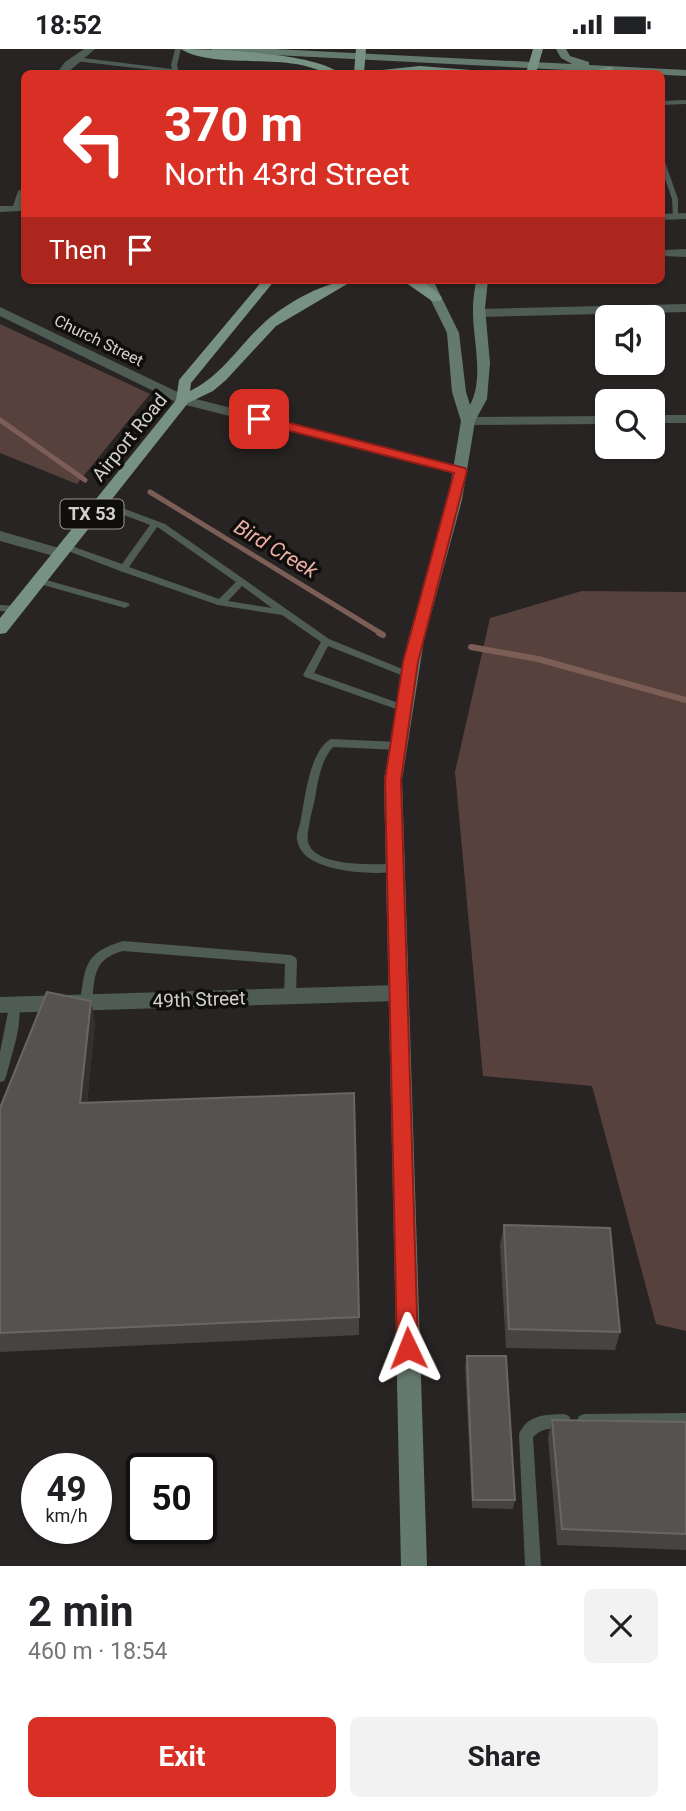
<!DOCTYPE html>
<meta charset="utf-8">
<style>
body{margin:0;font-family:Roboto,sans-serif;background:#f2f2f2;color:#202124;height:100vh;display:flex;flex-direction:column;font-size:26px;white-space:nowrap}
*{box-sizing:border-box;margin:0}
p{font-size:23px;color:#757577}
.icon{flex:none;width:38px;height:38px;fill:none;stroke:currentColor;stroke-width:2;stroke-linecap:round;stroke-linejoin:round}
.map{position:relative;height:1517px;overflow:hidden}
.sheet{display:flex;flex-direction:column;background:#fff;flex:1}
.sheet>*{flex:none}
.banner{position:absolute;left:21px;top:21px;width:644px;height:214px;border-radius:10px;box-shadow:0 2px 5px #0004;background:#d93025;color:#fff;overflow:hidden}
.controls{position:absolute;left:595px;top:256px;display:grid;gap:14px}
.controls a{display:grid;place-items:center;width:70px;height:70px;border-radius:10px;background:#fff;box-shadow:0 2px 5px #0004;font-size:35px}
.speed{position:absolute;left:21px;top:1404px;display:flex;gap:14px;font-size:35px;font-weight:700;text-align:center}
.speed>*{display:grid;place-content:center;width:91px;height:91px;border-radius:50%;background:#fff;box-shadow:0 2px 5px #0004;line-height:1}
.speed small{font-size:18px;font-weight:400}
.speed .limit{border:4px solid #111;border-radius:10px;background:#fff;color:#111}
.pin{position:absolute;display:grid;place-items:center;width:60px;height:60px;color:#fff;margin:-30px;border-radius:14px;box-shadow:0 4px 10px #0006}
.me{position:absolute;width:77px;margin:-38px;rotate:358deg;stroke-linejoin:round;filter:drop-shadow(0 0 5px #0008)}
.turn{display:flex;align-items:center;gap:24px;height:147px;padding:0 28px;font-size:32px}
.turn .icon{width:91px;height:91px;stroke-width:2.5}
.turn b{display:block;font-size:49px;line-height:60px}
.then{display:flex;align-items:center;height:66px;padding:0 28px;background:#0003;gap:14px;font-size:26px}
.round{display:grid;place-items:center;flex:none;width:74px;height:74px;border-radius:10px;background:#f2f2f2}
.overview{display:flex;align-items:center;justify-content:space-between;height:119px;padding:0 28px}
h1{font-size:42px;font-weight:700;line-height:52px}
.action{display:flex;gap:14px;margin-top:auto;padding:14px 28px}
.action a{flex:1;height:80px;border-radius:10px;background:#d93025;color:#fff;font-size:28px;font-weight:700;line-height:80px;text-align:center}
.action a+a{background:#f2f2f2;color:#202124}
.status{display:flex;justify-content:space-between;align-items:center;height:49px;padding:0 35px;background:#fff;direction:ltr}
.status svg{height:19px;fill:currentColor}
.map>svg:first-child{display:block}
.green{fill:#57413c}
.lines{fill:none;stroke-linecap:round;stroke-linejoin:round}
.stream-far1{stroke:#7d5e57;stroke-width:5}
.stream{stroke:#7d5e57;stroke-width:6}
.lane{fill:#4f5b55;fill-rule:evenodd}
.street{fill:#4f5b55;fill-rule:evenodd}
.secondary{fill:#657a6f;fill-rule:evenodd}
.primary{fill:#779184;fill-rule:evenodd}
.wall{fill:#474342}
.shaded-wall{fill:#34302f}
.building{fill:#565251;stroke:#696665;stroke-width:2}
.route{fill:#d93025;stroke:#8d1f18;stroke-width:2}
.labels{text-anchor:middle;stroke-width:7;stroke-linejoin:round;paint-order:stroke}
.far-street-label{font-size:16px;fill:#d3d1d0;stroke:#0f0e0d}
.shield{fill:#0f0e0d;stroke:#989696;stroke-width:2}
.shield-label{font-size:18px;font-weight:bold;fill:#d3d1d0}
.street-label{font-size:19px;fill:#d3d1d0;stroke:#0f0e0d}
.water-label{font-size:21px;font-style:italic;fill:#eaaea2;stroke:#0f0e0d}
</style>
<div class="status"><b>18:52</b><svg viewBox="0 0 49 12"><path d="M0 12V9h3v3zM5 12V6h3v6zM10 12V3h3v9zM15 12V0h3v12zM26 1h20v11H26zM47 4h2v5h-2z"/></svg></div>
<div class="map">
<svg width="686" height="1517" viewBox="0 0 686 1517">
<rect width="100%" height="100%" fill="#282423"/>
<path class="green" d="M0,275L150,345L77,435L0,404Z
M582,542L686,543V1282L656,1275L592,1037L483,1027L455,723L490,569Z"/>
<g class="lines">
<path class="stream-far1" d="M0,371L85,431
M150,443L382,585"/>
<path class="stream" d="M379,584L383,586
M471,598L538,610L686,651"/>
<path class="lane" d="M175,0H181L177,16L179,24L75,12L72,10L75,8L172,20L171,16Z
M686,51V55L662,56V52Z
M662,111L665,113L678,150V168L673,167L672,150L662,121Z
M101,451L165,475L329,590L412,624L414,626L412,628H406L328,597L314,624L407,657L408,659L407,661H399L305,628L303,626L321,593L282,566L218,556L120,522L63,500V496L66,495L122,515L150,476L98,456V452ZM157,478L159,479L236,533L219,550L129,518ZM242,537L272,559L228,552Z
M39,529L128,554L130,556L125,559L36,534L34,532Z
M0,556L17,557L22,560L17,563L0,562Z
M331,690L398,693L403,697L398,701L333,698C321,711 318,732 315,749C313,760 306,783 308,793C315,819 374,815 395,815L399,816L400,819L399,822C376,827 314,823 301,801C299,798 298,795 297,791C296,785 300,776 301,770C305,748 310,701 331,690Z
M123,892L291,906L295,908L297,911L296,947L294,950L290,952L286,950L284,947L285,915L123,902C93,910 95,927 92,954L90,957L86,959L82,957L80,954C85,917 84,904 123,892Z
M14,951L18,953C24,973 11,1007 6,1028L4,1032L0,1033V1003L10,953Z
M686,1364V1378L584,1379L579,1377L577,1372L579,1367L584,1365Z
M564,1365L569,1367L571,1372L569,1377C553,1384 549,1374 533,1388L541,1517H525L519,1385C528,1365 545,1366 564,1365Z"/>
<path class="street" d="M84,0H95L67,24H57L65,13Z
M24,139L22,162L0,163V157H13L18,142Z
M686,164V170L662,171V165Z
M686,200V208L662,207V201Z
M686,255V263L479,268L473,264L479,260Z
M0,258L188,348L466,419L468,422L461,426L178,354L0,267Z
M653,366H686V374H653Z
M607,367V375L468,376L461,372L468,368Z
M0,482L66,501L68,504L61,509L0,492Z
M397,936L404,938L407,944L404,950L397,952L0,964V948Z"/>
<path class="secondary" d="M211,0H274L572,15L561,9L556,0H566L570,7L589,13V16L686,21V27L216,3Z
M421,231H433L459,284L466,343L470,356C485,328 472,289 473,258C473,249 475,240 476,231H488L485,259L490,314L487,350L475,372L462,451L424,591L402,731L427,1517H401L384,731L408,591L448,451L461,372L452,343L447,284Z"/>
<path class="primary" d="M181,0C215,0 314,4 339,24C324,25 311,17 296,15C264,9 207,17 181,0Z
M356,0H366L364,24H354Z
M533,0H543L536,24H526Z
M420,17L471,21L476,24H377L382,21Z
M609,18L613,19V23L584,24Z
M263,231H275L191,334L190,342C222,327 240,295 266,272C287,254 327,231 354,231L276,277L226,331L213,342L188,354L6,584L0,585V569L176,351L179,331Z
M402,231C420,231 430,235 442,249L440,252H432Z"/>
</g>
<path class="wall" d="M91,952L95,974L87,1054L359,1268V1286L0,1303V1059Z
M504,1176L620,1283L615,1301L506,1299L500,1196Z
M467,1307L515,1451L513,1460L472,1459L465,1316Z
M552,1371L686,1373V1501L557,1496L548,1388Z"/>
<path class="shaded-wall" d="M91,952L95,974L85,1075L80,1054Z"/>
<path class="building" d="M47,943L91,952L80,1054L354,1044L359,1268L0,1284V1059Z
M504,1176L610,1179L620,1283L509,1280Z
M467,1307H506L515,1451H473Z
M552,1371L686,1373V1485L562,1480Z"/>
<path class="route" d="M259,366L465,419L467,422L418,613L401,731L418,1299L415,1306L408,1309L400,1306L397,1299L385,731L403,613L454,424L255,373V368Z"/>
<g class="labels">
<g class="far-street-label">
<text transform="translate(99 291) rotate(26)" y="6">Church Street</text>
</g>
<rect class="shield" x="60.5" y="450.5" width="63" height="29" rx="5"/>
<g class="shield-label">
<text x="92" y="471">TX 53</text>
</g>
<g class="street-label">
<text transform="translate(129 388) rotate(-51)" y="7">Airport Road</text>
<text transform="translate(199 950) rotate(-2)" y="7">49th Street</text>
</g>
<g class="water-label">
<text transform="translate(276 500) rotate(31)" y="7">Bird Creek</text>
</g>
</g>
</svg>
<div class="controls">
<a><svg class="icon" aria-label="sound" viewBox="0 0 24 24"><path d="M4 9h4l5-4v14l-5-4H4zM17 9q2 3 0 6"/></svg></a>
<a><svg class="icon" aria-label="search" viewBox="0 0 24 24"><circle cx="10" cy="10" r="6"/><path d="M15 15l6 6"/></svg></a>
</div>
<div class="speed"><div>49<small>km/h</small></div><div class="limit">50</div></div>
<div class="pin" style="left:259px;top:370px;background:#d93025"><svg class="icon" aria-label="arrive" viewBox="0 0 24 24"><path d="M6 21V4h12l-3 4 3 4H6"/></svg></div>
<svg class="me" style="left:408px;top:1299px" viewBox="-20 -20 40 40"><path d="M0-17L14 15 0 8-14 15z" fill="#d93025" stroke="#fff" stroke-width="4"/></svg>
<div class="banner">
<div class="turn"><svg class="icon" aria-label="left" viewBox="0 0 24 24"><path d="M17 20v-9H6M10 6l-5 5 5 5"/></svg><div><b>370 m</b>North 43rd Street</div></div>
<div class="then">Then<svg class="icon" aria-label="arrive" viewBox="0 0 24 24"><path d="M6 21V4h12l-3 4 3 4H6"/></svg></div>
</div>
</div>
<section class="sheet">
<div class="overview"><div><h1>2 min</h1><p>460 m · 18:54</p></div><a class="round"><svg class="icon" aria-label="close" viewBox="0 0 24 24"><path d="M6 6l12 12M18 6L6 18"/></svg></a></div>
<div class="action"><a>Exit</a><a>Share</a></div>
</section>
